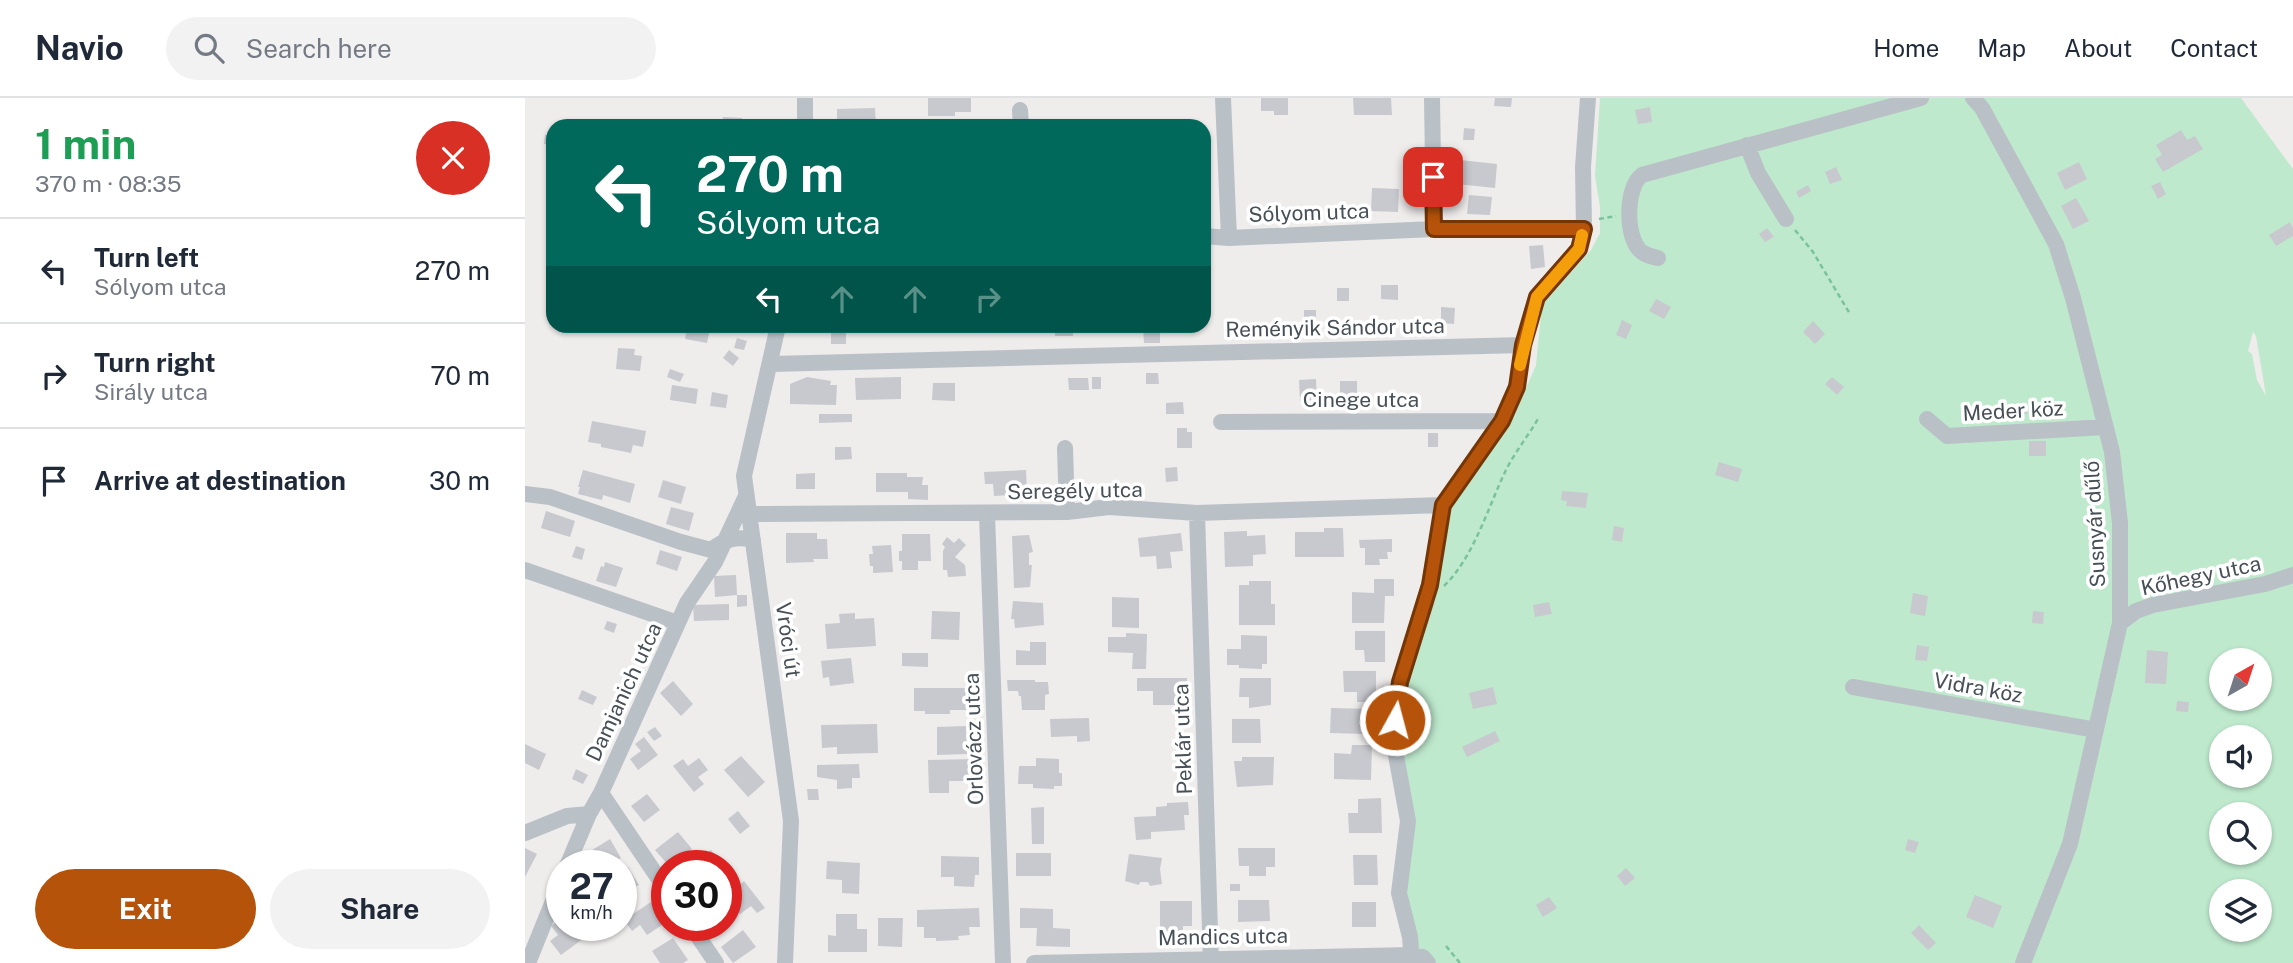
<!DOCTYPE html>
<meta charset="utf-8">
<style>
body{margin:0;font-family:"Public Sans",sans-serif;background:#f2f2f3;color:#1f2937;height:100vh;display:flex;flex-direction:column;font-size:26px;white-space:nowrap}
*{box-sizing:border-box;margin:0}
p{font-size:23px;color:#747a83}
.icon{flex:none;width:38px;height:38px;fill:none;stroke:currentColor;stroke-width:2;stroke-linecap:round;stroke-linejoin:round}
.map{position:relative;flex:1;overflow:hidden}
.drawer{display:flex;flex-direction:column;background:#fff;width:525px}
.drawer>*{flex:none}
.banner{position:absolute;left:21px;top:21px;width:665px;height:214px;border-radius:21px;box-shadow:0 2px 5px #0004;background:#00695c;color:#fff;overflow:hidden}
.needle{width:46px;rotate:39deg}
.tools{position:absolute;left:1684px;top:550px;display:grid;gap:14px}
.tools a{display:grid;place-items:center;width:63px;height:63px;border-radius:50%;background:#fff;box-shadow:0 2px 5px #0004;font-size:35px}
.speed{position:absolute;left:21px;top:752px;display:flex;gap:14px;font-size:35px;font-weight:700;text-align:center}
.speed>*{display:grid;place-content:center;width:91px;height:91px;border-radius:50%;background:#fff;box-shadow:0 2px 5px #0004;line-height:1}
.speed small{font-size:18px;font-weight:400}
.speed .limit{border:10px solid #d22;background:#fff;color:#111}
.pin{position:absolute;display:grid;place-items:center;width:60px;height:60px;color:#fff;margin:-30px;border-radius:14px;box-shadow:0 4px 10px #0006}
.me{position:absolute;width:77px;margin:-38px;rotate:7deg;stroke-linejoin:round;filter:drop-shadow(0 0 5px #0008)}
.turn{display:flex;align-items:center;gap:24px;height:147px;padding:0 35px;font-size:32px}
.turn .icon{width:91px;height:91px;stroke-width:2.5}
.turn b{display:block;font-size:49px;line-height:60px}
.lanes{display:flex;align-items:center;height:66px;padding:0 35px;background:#0003;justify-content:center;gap:35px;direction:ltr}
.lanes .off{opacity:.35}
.round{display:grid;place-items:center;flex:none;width:74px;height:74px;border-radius:37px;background:#f2f2f3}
.summary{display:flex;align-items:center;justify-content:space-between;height:119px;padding:0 35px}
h1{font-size:42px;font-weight:700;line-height:52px;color:#1e9e55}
.primary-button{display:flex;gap:14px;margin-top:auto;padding:14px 35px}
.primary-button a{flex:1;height:80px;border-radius:42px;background:#b45309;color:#fff;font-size:28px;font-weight:700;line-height:80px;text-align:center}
.primary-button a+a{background:#f2f2f3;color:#1f2937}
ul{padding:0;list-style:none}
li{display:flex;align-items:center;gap:21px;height:105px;padding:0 35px;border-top:2px solid #e0e1e3}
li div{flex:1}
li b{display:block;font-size:26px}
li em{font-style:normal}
header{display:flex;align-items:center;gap:42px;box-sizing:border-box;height:98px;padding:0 35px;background:#fff;border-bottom:2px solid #e0e1e3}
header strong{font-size:33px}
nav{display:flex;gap:38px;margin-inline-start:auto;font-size:24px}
.search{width:490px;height:63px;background:#f2f2f3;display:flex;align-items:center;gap:18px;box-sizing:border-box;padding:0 24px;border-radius:38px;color:#747a83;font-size:26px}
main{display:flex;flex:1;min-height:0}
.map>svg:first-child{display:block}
.green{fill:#bee9cd;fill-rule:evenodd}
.building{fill:#c7c9ce}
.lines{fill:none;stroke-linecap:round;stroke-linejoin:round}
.path{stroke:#7ac29d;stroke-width:2.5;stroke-dasharray:5 3.5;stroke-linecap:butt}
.minor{stroke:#b9c1c7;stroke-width:16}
.route-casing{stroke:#753606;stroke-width:18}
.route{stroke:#b45309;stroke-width:12}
.slow{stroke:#f59e0b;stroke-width:12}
.labels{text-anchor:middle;stroke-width:7;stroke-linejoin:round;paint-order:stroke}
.street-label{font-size:21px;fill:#475057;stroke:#fff}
</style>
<header>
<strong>Navio</strong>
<div class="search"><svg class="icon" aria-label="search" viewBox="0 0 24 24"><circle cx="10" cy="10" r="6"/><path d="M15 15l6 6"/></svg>Search here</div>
<nav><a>Home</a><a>Map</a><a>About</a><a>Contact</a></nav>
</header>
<main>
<section class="drawer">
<div class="summary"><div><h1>1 min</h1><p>370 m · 08:35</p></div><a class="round" style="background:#d93025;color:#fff"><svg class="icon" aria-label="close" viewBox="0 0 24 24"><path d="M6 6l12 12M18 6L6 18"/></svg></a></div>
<ul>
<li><svg class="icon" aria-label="left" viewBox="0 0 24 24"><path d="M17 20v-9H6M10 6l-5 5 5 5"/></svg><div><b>Turn left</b><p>Sólyom utca</p></div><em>270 m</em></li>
<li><svg class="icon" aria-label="right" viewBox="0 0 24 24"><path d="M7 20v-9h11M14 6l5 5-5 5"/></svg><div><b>Turn right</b><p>Sirály utca</p></div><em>70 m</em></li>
<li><svg class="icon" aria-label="arrive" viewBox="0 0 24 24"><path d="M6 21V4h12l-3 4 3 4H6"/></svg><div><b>Arrive at destination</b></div><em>30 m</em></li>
</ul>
<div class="primary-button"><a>Exit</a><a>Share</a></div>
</section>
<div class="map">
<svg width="1768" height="865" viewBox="0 0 1768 865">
<rect width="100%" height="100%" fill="#efecec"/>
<path class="green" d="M1075,0H1716L1768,71V865H903L887,857L874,795L883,723L868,641L923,416L945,372L989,319L1011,267L1017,207L1066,152L1075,135V109L1070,78ZM1728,234L1731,238L1741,298L1732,282L1727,256L1723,253ZM1696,562H1734V600H1696ZM1696,639H1734V677H1696ZM1696,716H1734V754H1696ZM1696,793H1734V831H1696Z"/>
<path class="building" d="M403,0H446V14H430V18H403Z
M736,0H763V17H749V13H736Z
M828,0H866L867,17H829Z
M970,0H987L986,9L969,8Z
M1125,9L1127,24L1113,26L1110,12Z
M350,10L351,28H319V22H312V11Z
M198,19L217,20L216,28H197Z
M939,30L950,31L949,42H938Z
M1656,32L1662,42L1670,38L1678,51L1638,74L1630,61L1637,57L1631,47Z
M20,37L27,38L26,47L19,46Z
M935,62L972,66L970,90L932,86Z
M1554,64L1562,81L1540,92L1532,75Z
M1311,69L1317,82L1305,86L1300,74Z
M1635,84L1641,96L1633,101L1626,88Z
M1283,87L1286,93L1274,100L1271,94Z
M847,90L874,91L873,114L846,113Z
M944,97L967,99L965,117L942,116Z
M1551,100L1564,123L1548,131L1536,108Z
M1765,124L1768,130V138L1751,148L1744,137Z
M1242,130L1249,139L1240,144L1234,136Z
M1018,147L1020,169L1006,171L1004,148Z
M856,187H873V202L856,201Z
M812,190H824V203H812Z
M1131,201L1146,209L1139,221L1124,213Z
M916,209L930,210L929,226L916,225Z
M779,212H791V222H779Z
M1097,222L1107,227L1101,241L1091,237Z
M1288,223L1300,236L1290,246L1278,234Z
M530,228H548V238H530Z
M162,231L184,235L182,245L160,241Z
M618,231H635V245H619Z
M306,233H321V246H306Z
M212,240L222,243L219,252L209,250Z
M93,250L110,251L109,257L117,258L115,273L91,271Z
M204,252L214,260L208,268L198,260Z
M145,271L159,276L155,284L142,279Z
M621,275H633L634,286H621Z
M282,279L306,283L305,287H312L311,307L265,306V286Z
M376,279V301L331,302L330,280Z
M567,279H576V291H567Z
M1307,279L1319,289L1312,297L1300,286Z
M543,280H563L564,292H544Z
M791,281L792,302L775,303L774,282Z
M815,283H832V303H815Z
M408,285H430V303L407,302Z
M147,287L173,291L171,306L145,302Z
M187,294L203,297L201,310L185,308Z
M658,304L659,316H641V305Z
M1501,305L1502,316L1493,317L1492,306Z
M294,316H327V324L294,325Z
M67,323L121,333L118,349L108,347L106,355L76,349V346L63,344Z
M652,330H662V334H667V350H652Z
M903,335H913V349H903Z
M1504,343H1521V358H1504Z
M310,349H326L327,361L310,362Z
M1194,364L1217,371L1213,384L1190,377Z
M652,369L653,383L641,384L640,370Z
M58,372L110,386L105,405L78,397L77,402L53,396L55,389H53Z
M501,372L502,396L469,398L468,386H460L459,374Z
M290,375V391H271V376Z
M351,375H382V379H398L397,387H403V402L383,401V394H351Z
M138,382L161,389L156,406L133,399Z
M1037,393L1063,395L1061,410L1041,408L1042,403L1036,402Z
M146,409L169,415L164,433L141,426Z
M21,413L50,423L45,439L16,430Z
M1089,428L1099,430L1097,444L1087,442Z
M799,430H818L819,459H770V434H799Z
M722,433V438L740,437L741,456L728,457V468L700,469L699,434Z
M261,435H292V441H302L303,461H288L289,464L261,465Z
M656,435L658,453L645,454L647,470L632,471L631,458L615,459L613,440Z
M377,436H405L406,463H393V472H377V463H374V453H377Z
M504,437L508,454L504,455V467H507L505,489L489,490L487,438Z
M422,439L429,445L434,440L441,447L430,459L440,467L441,478L423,479L422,472H418V453L420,449L417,446Z
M867,441V454H862L863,461H854L855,467H840V450H835L834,442Z
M366,447L368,474L348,475V468H345L344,456H348L347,448Z
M51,448L60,451L57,462L47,459Z
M135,452L157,459L152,473L131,466Z
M80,464L98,470L91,489L71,483L76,468L79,469Z
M211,477L212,497L190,499L189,478Z
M849,481H869V498H860L859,525H827V494L849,495Z
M724,483H746V506H750V527H714V487H724Z
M1388,495L1403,498L1400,518L1385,515Z
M212,497H222V508L212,509Z
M587,499L614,500V530L587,529Z
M488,503L518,505L519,527L490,530L489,521H486Z
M1024,504L1027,516L1010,519L1008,507Z
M204,506V522L169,523L168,507Z
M407,513L435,514L434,542L406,541Z
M1508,513L1519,514L1518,526L1507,525Z
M330,515V521L349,520L351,548L302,551L300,526L315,525L314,516Z
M82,523L92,526L89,535L79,531Z
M830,533H860V564H840L839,552H830Z
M601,535L622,536L621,571H607L608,555L583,554V539H601Z
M716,537L742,538V566H737V571L714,570V567H702V551H716Z
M505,544H521V567H491V552L505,553Z
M1392,547L1404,549L1402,563L1390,562Z
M1622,552L1643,554L1641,586L1620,585Z
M377,555H403V569L377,568Z
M326,560L329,585L305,588L304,579L298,580L296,563Z
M818,573H851V604H832V594H819Z
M612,580H662V607H628V593H612Z
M715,580H746V607L724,610V599H714Z
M482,582H510V584H523L524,596L520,597V612H497L496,598H494L493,593H483Z
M148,583L168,606L156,618L135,595Z
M968,589L972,606L948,611L944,595Z
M389,590H443V612H425V616H400V613H389Z
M57,592L72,599L68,607L53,601Z
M1652,603L1664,604L1663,614L1651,613Z
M806,610L847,611L846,628H840V636L805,635Z
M564,620L565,643L552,644V638L526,639L525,621Z
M707,621H735L736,645H707Z
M352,626L353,655L312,656V649L297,650L296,627Z
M441,628L442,656L412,657V629Z
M130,629L137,638L129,643L122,634Z
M970,633L975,643L942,659L937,649Z
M119,639L133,657L113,672L105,661L116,653L110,646Z
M0,646L21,656L14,672L0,665Z
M827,647H847L846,682L809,681V655L826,656Z
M216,658L240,684L223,699L199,672Z
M717,659H749L748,687L712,689L709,663H717Z
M174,660L183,672L173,679L179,686L169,694L148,668L158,661L163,668Z
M511,660L534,661V675H537V688H529V691L508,690V686H493L494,668H511Z
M450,661V683H424V695H404L403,662Z
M334,666L335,680H327V690L312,691V682L292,679V667Z
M51,671L63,677L58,686L47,681Z
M282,691H293L294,702H283Z
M122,696L135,712L119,724L106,708Z
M856,700L857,735H824L823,715H833V701Z
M663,704L664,717H659L660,732L626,734V741L611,742L609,719L631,718V709L642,708V705Z
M519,709V746H507L506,710Z
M213,713L225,728L215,736L203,721Z
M153,734L167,751L144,768L130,752Z
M85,741L96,760L81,768H72L64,754Z
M1383,741L1394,744L1390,755L1380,752Z
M0,750L12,756L0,779Z
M713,750H750V769H741V778H724V768H714Z
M186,752L196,765L192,768H177L173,763Z
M491,755H526V778H491Z
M604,756L637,760L635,771L637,786L625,788L623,784H615L614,787L600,783Z
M828,757H852L853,787H829Z
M416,758L454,759V777H450L449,789L429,788V779H416Z
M302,763L335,765L334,796L317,795V782L301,781Z
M103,769L114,787L96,797V773Z
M1101,770L1110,780L1100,788L1092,778Z
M219,783L240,810L232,815L226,808L215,816L201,798Z
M705,786H715V793H705Z
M1450,797L1477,808L1468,830L1441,819Z
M1024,799L1032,810L1018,819L1011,807Z
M129,802L138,815L132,819L137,827L122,837L115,827L107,833L99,822Z
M713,802H744L745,823L713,824Z
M635,803H667V828H658V834H639V829H635Z
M827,804H851V829H827Z
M454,810L455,829H444L445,837L433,838L434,842L411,843V840H399V829H392V812Z
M495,810L528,811V830L545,831V849L511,848L512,830H495Z
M311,816H332V831H342V854H303V837L311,838Z
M37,819V828H50L59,840L36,857L25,843L33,837L26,828Z
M353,820H378L377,849L353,848Z
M1394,827L1411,845L1403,852L1386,835Z
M218,832L231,849L208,865L196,849Z
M148,840L163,862L158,865H135L127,853Z"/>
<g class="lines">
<path class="path" d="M1074,121L1091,118
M1270,132L1288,154L1325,216
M919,488C949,459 963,409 981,372C990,354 1003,338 1013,321
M921,848L935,865"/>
<path class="minor" d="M698,0L704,140
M907,0L909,131
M1448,0L1457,10L1531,146L1548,200L1587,354L1595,425V525L1545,746L1498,865
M495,12L496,28
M280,28V0
M1222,47L1233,75L1261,121
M679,138L704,140L909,131H1059
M1133,160C1128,159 1121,157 1117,154C1100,142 1100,89 1117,77L1396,0
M253,228L219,378L266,723L260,865
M246,266L998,247
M1402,321L1422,338L1581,329
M696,324L977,323
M540,350L542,414
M0,396L25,399L156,444L186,452C201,441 210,438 228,442
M672,415L686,865
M225,416L542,414L584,409L672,415L918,407
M462,416L478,865
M0,472L153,525
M1595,525L1611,513L1628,507L1740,486L1768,477
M1328,589L1571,632
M76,695L142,793
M0,735L42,718L64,716
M42,768L64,716L76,695L162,505L190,464L221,398
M166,828L191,865
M3,865L37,781
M509,865L887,857L898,859L903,865
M887,865L885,839L874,795L883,723L868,641L875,584L901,505L918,407L977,323L992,289L998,247L1011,199L1054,151L1059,131L1058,69L1063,0"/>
</g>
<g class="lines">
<defs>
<path id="route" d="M870,622L875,584L905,487L918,407L977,323L992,289L998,247L1012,199L1054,151L1059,131H909L908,79"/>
</defs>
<use href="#route" class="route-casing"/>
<use href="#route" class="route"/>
<path class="slow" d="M995,267L1012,199L1054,151L1057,137"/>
</g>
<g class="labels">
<g class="street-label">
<text transform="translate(784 115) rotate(-2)" y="7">Sólyom utca</text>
<text transform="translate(810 230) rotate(-1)" y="7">Reményik Sándor utca</text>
<text x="836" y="309">Cinege utca</text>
<text transform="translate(1488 313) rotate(-3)" y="7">Meder köz</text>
<text transform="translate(550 393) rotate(-1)" y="7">Seregély utca</text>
<text transform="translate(1570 426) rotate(-93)" y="7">Susnyár dűlő</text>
<text transform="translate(1676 478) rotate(-12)" y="7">Kőhegy utca</text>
<text transform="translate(263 542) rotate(82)" y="7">Vróci út</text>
<text transform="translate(1453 590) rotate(10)" y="7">Vidra köz</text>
<text transform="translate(99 594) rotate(-65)" y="7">Damjanich utca</text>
<text transform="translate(449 641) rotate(-92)" y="7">Orlovácz utca</text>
<text transform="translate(658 641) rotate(-92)" y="7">Peklár utca</text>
<text transform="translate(698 839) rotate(-1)" y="7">Mandics utca</text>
</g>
</g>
</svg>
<div class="tools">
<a><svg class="needle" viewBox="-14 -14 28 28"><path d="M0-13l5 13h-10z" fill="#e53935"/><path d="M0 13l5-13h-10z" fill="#747a83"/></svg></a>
<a><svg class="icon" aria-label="sound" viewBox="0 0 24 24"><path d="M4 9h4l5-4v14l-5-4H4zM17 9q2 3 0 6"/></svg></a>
<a><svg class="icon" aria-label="search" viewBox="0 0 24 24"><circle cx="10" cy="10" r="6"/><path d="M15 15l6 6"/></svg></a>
<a><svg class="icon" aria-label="layers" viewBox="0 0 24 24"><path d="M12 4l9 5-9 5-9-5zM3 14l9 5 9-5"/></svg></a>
</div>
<div class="speed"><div>27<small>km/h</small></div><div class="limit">30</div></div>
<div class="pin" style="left:908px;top:79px;background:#d93025"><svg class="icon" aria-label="arrive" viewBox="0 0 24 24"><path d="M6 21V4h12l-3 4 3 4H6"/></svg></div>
<svg class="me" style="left:870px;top:622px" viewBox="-20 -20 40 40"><circle r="17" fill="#b45309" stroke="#fff" stroke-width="3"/><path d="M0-11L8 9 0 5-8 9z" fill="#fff"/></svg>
<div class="banner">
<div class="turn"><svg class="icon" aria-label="left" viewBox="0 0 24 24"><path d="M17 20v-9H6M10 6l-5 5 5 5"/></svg><div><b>270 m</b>Sólyom utca</div></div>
<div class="lanes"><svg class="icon" aria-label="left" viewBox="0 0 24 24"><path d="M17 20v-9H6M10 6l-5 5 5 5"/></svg><svg class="icon off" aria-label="ahead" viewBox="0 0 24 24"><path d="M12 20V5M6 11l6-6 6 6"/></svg><svg class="icon off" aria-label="ahead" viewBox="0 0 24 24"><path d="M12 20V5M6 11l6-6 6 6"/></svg><svg class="icon off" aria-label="right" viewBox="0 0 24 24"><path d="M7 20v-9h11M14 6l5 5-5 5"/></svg></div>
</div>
</div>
</main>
